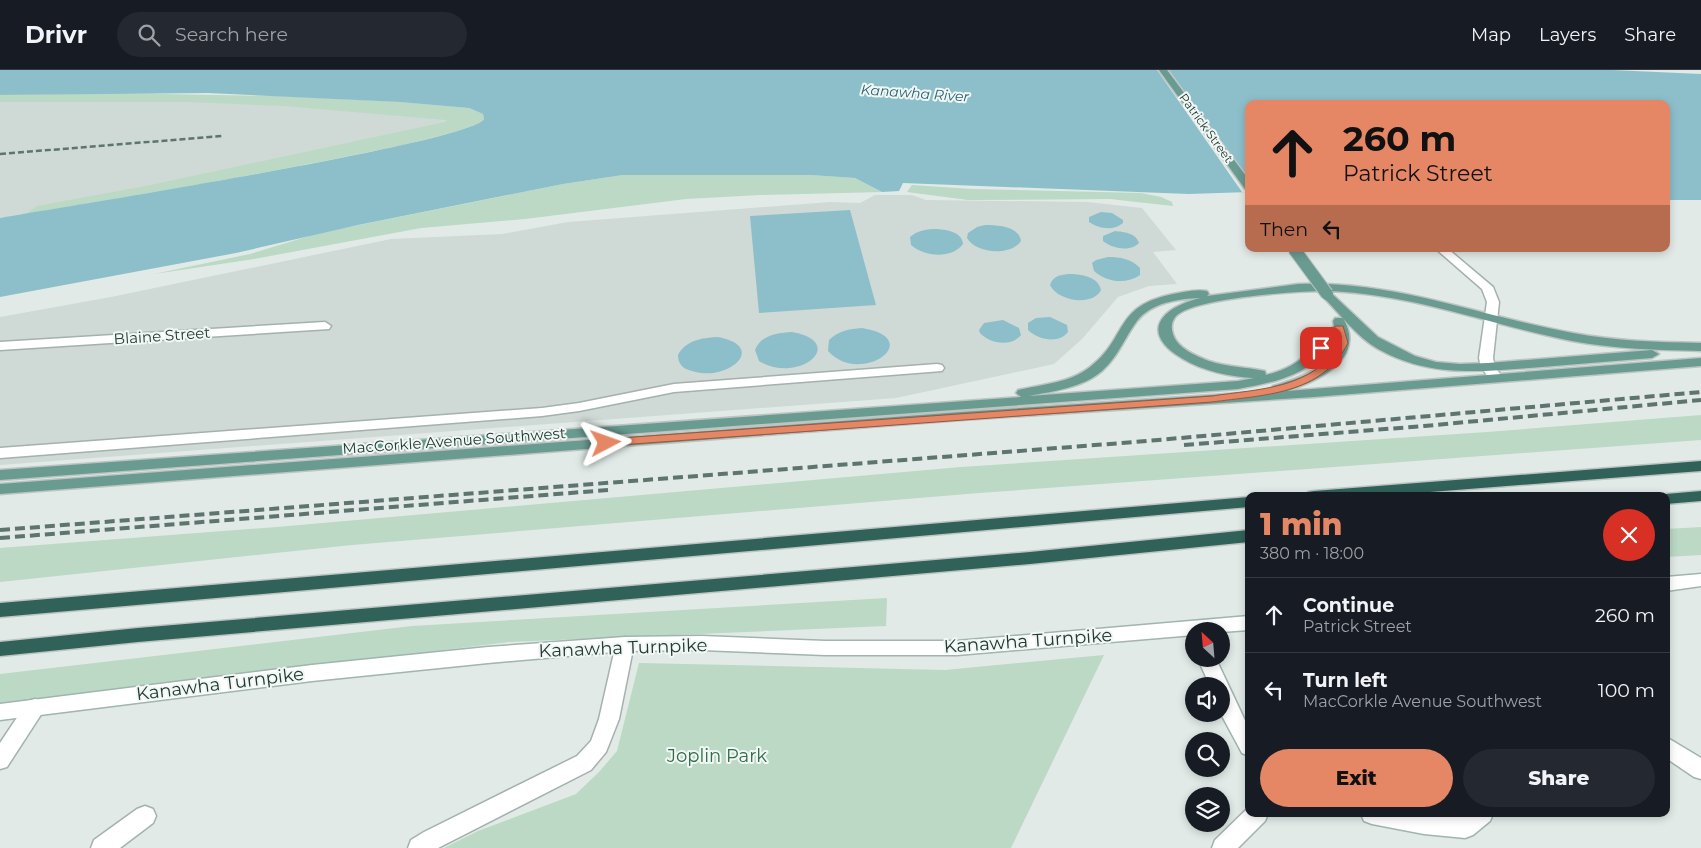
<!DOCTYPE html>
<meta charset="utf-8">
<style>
body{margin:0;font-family:Montserrat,sans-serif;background:#242831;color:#f1f3f6;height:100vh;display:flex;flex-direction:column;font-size:19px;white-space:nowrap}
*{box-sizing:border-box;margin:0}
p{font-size:16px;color:#9ea1a6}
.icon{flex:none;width:28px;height:28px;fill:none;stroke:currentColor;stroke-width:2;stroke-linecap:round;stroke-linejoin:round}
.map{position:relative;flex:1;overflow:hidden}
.details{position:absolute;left:1245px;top:422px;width:425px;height:325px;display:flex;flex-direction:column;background:#171b24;border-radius:10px;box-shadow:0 2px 8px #0003}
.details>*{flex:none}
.top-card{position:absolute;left:1245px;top:30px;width:425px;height:152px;border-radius:10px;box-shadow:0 2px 8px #0003;background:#e58764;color:#111;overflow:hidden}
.needle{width:32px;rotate:334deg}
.buttons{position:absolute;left:1185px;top:552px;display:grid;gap:10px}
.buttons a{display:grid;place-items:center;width:45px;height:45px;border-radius:50%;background:#171b24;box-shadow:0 2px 8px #0003;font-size:25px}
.pin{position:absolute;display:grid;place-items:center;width:42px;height:42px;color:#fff;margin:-21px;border-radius:10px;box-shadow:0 2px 8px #0006}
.me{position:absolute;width:55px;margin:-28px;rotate:86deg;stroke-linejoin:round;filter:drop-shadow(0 0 4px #0008)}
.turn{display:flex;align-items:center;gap:18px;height:105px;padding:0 15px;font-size:22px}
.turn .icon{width:65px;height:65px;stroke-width:2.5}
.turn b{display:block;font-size:35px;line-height:42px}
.then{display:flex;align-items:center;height:48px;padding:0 15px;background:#0003;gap:10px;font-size:19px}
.round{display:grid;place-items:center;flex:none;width:52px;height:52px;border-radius:26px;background:#242831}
.summary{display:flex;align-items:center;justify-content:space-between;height:85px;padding:0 15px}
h1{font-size:30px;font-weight:800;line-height:38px;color:#e58764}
.action{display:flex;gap:10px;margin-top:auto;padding:10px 15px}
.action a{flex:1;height:58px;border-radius:30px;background:#e58764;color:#111;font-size:20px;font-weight:800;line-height:58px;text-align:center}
.action a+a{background:#242831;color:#f1f3f6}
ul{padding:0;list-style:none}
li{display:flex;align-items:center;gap:15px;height:75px;padding:0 15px;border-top:1px solid #363941}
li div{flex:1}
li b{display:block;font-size:19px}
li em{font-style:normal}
header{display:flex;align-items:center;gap:30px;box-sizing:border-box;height:70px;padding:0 25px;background:#171b24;border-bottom:1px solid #363941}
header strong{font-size:24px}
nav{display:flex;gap:28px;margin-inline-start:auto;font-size:18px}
.search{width:350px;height:45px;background:#242831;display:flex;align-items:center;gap:12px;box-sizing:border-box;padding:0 18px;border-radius:28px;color:#9ea1a6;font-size:19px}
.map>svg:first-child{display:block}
.built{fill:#cfd9d5}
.green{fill:#bbd9c4}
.water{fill:#8dbfca}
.pier{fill:#e1eae6}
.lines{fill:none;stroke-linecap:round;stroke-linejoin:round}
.street-casing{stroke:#a4b1ad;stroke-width:3}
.secondary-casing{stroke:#a1b4ae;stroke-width:3}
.primary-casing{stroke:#bdc4c2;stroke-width:3}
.highway-casing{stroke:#bdc4c2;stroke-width:3}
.street{fill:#fff;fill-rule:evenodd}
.secondary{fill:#fff;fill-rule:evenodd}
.primary{fill:#699b90;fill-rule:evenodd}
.highway{fill:#316259;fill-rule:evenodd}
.rail-far1{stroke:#5d746f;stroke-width:2.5;stroke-dasharray:6 3;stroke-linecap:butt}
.rail{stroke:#5d746f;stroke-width:4;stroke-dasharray:10 5;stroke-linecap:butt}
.primary-bridge-casing{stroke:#bdc4c2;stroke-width:14;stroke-linecap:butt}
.primary-bridge{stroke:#699b90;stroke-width:12}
.route{fill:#e58764;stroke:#955841}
.labels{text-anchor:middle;stroke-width:4;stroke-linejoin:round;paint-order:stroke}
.far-street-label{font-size:12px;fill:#233933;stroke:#f1f7f4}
.far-water-label{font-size:14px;font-style:italic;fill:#23606f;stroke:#f1f7f4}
.street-label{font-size:15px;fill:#233933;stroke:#f1f7f4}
.near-street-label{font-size:18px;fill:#233933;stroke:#f1f7f4}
.near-park-label{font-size:18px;fill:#316c49;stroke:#f1f7f4}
</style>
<header>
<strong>Drivr</strong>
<div class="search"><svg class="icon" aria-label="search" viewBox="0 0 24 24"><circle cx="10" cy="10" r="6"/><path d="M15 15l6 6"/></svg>Search here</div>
<nav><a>Map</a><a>Layers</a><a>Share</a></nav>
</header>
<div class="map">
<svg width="1701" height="778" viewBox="0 0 1701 778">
<rect width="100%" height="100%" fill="#e1eae6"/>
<path class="built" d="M0,25L275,26L400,32L469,38L412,73L183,117L0,148Z
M875,125H912L926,130L1087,132L1142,138L1176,180L1153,182L1177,214L1149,216L1118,227L1082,269L1054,294L896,328L0,395V247L111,227L391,169L502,164L568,152L830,132L860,133Z"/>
<path class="green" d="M112,23L275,26L400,32L469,38L483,44L484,49C470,72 80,134 26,144L37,136L151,115L445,52L447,50L285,36L188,32H0V25Z
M623,105H810L855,108L882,122L760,125L686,129L525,149L421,158L254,189L154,204L250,184L319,163L563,114Z
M912,115L972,119L1141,123L1161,127L1172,132L1173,136L1110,129L968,130L907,122Z
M1701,345V370L979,423L352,475L0,512V478L277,457L961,397L1487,362Z
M1701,457V485L1666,487V459Z
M887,528L886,556L509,572L0,635V604L412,556Z
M1104,585L1011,778H444L478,761L576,724L599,702L617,681L639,593L945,600Z"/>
<path class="water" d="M0,0H1612L1701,4V130H1666V34H1249V122L1189,124L903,113L899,121L882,122L855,108L810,105H623L563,114L358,155L236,183L0,227V148C56,138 470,73 484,49L483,44L469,38L400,32L208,23L0,25Z
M850,140L876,235L759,243L750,146Z
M1101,142L1112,143L1123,150V153C1114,161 1099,159 1089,152V147Z
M985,155C997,155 1019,156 1021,171C1011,186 976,184 967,168L968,163L977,157Z
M937,159C948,160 962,162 963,174C951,190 923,186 911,175L910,167C918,160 927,159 937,159Z
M1115,161C1124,162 1136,163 1139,173C1130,182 1113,179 1103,171V166Z
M1108,187C1120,187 1132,189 1140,198V205C1126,215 1106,212 1094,201L1092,193L1096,190Z
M1068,204C1080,204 1098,206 1101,220C1093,237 1057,231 1050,215C1053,206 1060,205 1068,204Z
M1050,247L1067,255L1068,262C1059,274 1038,270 1028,260V253L1036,248Z
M1003,250L1019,258L1021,265C1011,277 990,274 980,263L979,260L984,253Z
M862,258C928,269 860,317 828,281L829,270C838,261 849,259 862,258Z
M792,262C849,272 799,315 759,291L755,280C761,265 777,263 792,262Z
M717,267C770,276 727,313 692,301C683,299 678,294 678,285C686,270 702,268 717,267Z"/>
<path class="pier" d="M1157,0H1169L1249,111V122H1242Z"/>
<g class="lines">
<defs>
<path id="street" d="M1436,179H1448L1493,217L1499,232L1493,288L1495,297L1503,308L1501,311H1491L1481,297L1479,288L1487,232L1482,219Z
M325,252L331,256L329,259L0,280V272Z
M937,294L942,295L944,298L942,301L674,322L579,341L542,346L0,388V378L542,338L579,333L674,314Z
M625,567L631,569L634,574L619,649L606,682L591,700L438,778H408L411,770L424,762L577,686L591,671L599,649L616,574L619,569Z
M35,629L42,631L45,637L42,643L7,697L0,699V673L28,631Z
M145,736L153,739L156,746L153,753L120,778H91L94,770L137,739Z
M1249,737V744H1268L1265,751L1238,778H1212L1215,770Z"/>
<path id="secondary" d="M1701,504V516L1666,521V507Z
M1249,546V560L1221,562L1194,561V565L957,585H825L702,580L625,581L488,593L312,611L0,650V634L312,595L488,577L625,567L702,566L825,571H957Z
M1198,589H1216L1249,659V686L1242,683L1221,644V616H1210Z
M1666,667L1701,688V709L1694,707L1666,688Z
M1361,744H1424L1461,747L1466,744H1493L1490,751L1473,765L1465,768L1424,764L1372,754L1364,751Z"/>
<path id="primary" d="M1159,0H1167L1249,110V120L1245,119Z
M1298,214C1394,210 1479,246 1573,263C1615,271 1658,272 1701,273V281C1657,280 1615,279 1572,271C1491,255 1412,224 1329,221L1378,267L1415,286L1436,292L1460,294L1488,293L1652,280L1659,284L1652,288C1615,291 1578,294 1542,297C1483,301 1432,309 1378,279C1357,267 1340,244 1323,227L1321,224L1325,221C1297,221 1194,228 1176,246C1171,252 1171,258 1173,264C1177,278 1196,286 1209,291C1227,297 1246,297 1265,301L1266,305C1305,295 1307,280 1334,256L1333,251L1335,248H1343C1367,289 1318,311 1287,321L1701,288V296L1314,327L961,350L0,424V414L961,342L1273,321L1271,319L1273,316C1295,309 1339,298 1336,268C1329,275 1323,284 1315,291C1294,309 1265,314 1238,319L0,410V400L1021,327L1016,323L1018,320C1043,314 1070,313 1090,297C1128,268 1113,236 1173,224C1184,222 1197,219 1207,221L1209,224L1207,226ZM1201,228C1161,237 1138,263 1183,289C1203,301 1231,307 1254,308L1238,311L1029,326C1054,321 1082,318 1102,301C1118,287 1125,267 1137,251C1152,232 1178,229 1201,228Z"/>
<path id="highway" d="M1701,391V401L1379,426H1306L1308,422L1314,421Z
M1701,421V431L1666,434V426H1660L1666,424Z
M1249,427V437L0,547V533Z
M1249,460V472L1030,494L138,572L0,586V572L138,558L1030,482Z"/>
</defs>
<use href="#street" class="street-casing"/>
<use href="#secondary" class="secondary-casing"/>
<use href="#primary" class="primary-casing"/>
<use href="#highway" class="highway-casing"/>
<use href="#street" class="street"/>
<use href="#secondary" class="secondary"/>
<use href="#primary" class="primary"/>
<use href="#highway" class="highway"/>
<path class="rail-far1" d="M0,84L222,66"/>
<path class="rail" d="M1184,375L1424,356L1701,330
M0,460L1135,372L1701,322
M0,468L608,420"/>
<defs>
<path id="primary-bridge" d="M1294,179L1327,224"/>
</defs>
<use href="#primary-bridge" class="primary-bridge-casing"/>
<use href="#primary-bridge" class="primary-bridge"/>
</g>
<path class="route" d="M1336,256H1343L1348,273C1322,325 1263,325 1212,332L606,376L600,373L606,369L1212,326C1258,319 1315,319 1339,273L1336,265L1324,280H1318L1316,278L1325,265Z"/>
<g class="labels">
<g class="far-street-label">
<text transform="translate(1206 58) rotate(54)" y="4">Patrick Street</text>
</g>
<g class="far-water-label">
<text transform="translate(915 23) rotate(4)" y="5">Kanawha River</text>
</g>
<g class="street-label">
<text transform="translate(162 266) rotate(-4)" y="5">Blaine Street</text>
<text transform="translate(454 371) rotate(-4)" y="5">MacCorkle Avenue Southwest</text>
</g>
<g class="near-street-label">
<text transform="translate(1028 571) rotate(-4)" y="6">Kanawha Turnpike</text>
<text transform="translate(623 578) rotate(-2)" y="6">Kanawha Turnpike</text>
<text transform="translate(220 614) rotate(-7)" y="6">Kanawha Turnpike</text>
</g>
<g class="near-park-label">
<text x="717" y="692">Joplin Park</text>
</g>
</g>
</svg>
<div class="buttons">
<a><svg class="needle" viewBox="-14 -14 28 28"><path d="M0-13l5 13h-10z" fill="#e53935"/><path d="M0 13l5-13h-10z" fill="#9ea1a6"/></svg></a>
<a><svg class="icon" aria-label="sound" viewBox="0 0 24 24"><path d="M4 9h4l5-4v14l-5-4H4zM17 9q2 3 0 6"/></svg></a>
<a><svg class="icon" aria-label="search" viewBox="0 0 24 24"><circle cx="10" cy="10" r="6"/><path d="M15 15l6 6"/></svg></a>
<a><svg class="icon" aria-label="layers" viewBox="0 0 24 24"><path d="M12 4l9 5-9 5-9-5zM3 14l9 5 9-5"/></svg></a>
</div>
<div class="pin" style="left:1321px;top:278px;background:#d93025"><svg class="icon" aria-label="arrive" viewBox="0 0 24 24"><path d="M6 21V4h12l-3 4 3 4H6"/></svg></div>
<svg class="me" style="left:606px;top:373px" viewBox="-20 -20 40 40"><path d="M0-17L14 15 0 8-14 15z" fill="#e58764" stroke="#fff" stroke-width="4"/></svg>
<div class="top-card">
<div class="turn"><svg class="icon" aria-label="ahead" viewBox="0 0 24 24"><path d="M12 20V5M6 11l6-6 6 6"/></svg><div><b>260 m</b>Patrick Street</div></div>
<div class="then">Then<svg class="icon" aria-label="left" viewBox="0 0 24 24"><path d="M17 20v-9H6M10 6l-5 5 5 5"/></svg></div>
</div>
<section class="details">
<div class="summary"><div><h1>1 min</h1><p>380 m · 18:00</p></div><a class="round" style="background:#d93025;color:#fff"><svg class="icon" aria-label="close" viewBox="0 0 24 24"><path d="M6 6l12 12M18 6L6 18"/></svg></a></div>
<ul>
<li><svg class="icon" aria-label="ahead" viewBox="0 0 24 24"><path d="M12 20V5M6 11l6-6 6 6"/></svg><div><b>Continue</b><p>Patrick Street</p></div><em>260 m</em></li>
<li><svg class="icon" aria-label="left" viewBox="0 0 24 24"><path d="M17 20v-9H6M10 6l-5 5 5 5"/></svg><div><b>Turn left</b><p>MacCorkle Avenue Southwest</p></div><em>100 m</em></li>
</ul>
<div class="action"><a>Exit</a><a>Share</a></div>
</section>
</div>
